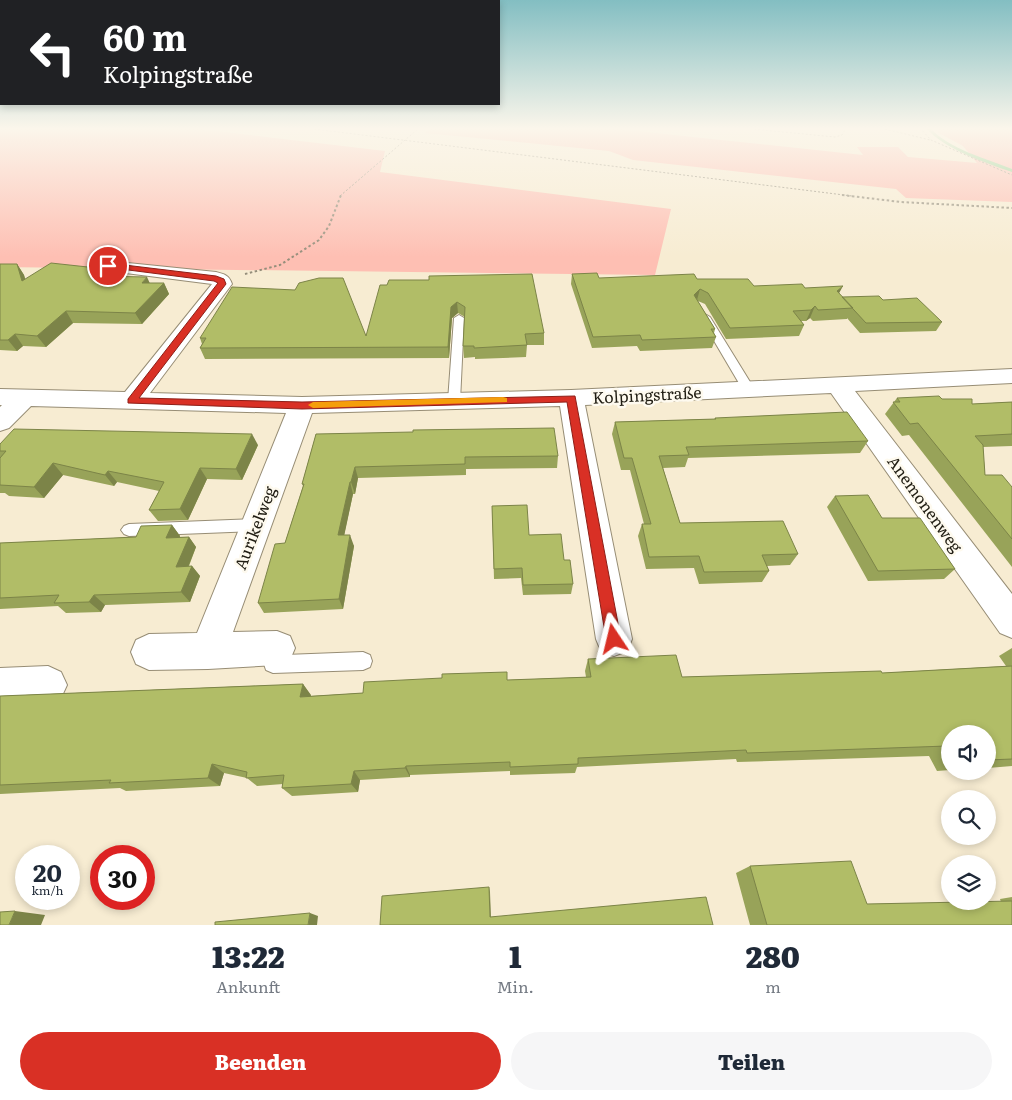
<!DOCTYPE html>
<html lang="de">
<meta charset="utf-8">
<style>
body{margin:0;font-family:Literata,serif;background:#f6f6f7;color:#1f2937;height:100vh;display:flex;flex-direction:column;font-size:19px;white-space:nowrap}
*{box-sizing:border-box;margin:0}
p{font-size:16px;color:#747a83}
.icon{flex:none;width:28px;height:28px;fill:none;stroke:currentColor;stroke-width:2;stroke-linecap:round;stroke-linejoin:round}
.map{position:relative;height:925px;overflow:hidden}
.drawer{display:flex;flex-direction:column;background:#fff;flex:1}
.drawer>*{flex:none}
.banner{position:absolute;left:0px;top:0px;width:500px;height:105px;box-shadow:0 2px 8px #0003;background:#202124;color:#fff;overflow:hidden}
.buttons{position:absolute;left:941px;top:725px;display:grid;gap:10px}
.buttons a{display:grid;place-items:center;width:55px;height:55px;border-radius:50%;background:#fff;box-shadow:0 2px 8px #0003;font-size:25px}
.speed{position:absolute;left:15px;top:845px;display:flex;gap:10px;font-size:25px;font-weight:700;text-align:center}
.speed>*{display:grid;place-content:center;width:65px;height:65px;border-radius:50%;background:#fff;box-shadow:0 2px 8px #0003;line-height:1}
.speed small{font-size:12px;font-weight:400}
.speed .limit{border:8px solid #d22;background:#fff;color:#111}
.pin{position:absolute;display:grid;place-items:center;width:42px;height:42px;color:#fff;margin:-21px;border:2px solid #fff;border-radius:50%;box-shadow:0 1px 5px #0007}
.me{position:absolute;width:55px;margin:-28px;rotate:350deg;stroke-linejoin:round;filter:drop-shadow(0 0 4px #0008)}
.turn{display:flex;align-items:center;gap:18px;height:105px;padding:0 20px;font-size:22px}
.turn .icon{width:65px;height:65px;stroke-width:2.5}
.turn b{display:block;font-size:35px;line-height:42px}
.eta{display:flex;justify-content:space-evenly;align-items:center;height:85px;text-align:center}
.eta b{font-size:30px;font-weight:800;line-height:35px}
.button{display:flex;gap:10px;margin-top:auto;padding:10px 20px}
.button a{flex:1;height:58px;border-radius:30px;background:#d93025;color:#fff;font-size:20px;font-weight:800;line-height:58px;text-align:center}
.button a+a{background:#f6f6f7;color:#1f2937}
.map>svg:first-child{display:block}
.green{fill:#febfb3}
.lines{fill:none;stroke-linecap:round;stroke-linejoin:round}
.stream{fill:#8ccc8a;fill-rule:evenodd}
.lane-casing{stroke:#978d75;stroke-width:2}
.street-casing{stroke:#978d75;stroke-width:2}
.path-far1{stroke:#958e7b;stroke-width:1;stroke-dasharray:2 2;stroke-linecap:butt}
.path{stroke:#958e7b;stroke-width:2;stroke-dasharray:2.5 2.5;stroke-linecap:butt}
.lane{fill:#fff;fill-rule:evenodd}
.street{fill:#fff;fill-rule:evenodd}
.wall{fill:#98a359}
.shaded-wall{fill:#7c8448}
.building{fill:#b1bd67;stroke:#7c8448}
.route{fill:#d93025;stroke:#8d1f18}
.slow{fill:#f59e0b}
.labels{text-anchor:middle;stroke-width:5;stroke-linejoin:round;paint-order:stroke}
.street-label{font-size:16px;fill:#201d13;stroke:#fefaef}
</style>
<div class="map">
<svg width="1012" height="925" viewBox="0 0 1012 925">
<rect width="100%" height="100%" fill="#f7ecd2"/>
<path class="green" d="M0,128H190L385,151L380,172L671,209L655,275L0,267Z
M430,128H608L863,155L857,147H898L908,157L977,163L963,146L939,133L936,128H1012V202L906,198L896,189L633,160L609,151L425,133Z"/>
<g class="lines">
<path class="stream" d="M926,128H930C951,150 985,158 1012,169V172C986,163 944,149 926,128Z"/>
<defs>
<path id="lane" d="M705,314L710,317L755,390L753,393L749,394L743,390L700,317Z
M459,315L464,318L460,401L454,405L448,401L454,318Z
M256,519L261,521L264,525L261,529L256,531L129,536L124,534L121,530L124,526L129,524Z
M276,645L282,648L285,655L363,652L370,655L372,661L370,667L363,670L273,673L266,670L264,664L270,648Z"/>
<path id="street" d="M108,261L216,272C224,274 229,275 232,284L229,288L150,393L302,397L571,390L1012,369V383L855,391L1012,594V638L1000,633L831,393L585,405L632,639L627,651L614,656L601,651L596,639L560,406L312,413L233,632L277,631L290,636L295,648L290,660L277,665L208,669L149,670L136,664L131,652L136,640L149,634L197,633L286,413L31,406L9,428L0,431V407L2,405H0V389L125,392L212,284L102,270L99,266L102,262Z
M48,666L61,672L67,685L61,698L48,704L0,706V668Z"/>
</defs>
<use href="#lane" class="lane-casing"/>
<use href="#street" class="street-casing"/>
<path class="path-far1" d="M306,128L852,196
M742,128L835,137L842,135L846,128
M881,128L930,140
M920,128L931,140L1012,175
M340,196L419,128"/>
<path class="path" d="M842,195L901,202L1012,208
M245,274L280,265L319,240L329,226L341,195"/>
<use href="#lane" class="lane"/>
<use href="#street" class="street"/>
</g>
<path class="wall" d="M0,264H17L24,275L25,279L110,276L150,283H164L169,294L142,324L73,323L46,347L23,346L17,351L0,350Z
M572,274L599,278L697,279L754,286L805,288L839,294L842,297L883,300L942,322L936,331L860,333L847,318V319L813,321L810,318L806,321H801L804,325L799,336L726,339L705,304L698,301L715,329L714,333L716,337L712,348L640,351L637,346L592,348L571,284Z
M429,280L544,333V345H527L526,357L475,359V357L464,358L463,346L465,317L458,313L452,318L449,358L205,359L200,348L202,344L200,338L366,336L387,285Z
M897,398L942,399L972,404L1012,402V446L983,447L985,475L1012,487V567L909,435L902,436L885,414Z
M715,418L868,441L860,453L688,458L685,467L663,468L680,523L798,554L790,565L767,566L769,571L762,582L699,584L694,568L646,569L638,536L642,524H644L630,470H621L612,434L615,422L714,419Z
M316,434L558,456L557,468L466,469V475L358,478L355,494H353L344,535L354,546L343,609L264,613L258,603L285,543L303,486L302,484Z
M0,444L258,445L242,480L207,479L188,520L158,521L149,510L159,491L117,482L114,486L63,475L44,498L9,496L5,493H0Z
M835,496L882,518L955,569L944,579L868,581L827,507Z
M492,506L529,535L564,560L573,584L571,594L523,595L521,578L494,579Z
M172,525L180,536V537H189L196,547L189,566H192L200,576L190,602L105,605L101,612L66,613L58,606L0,609V543L136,537Z
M1012,648V766L988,768V734H950V770L937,771L929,756L737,762L736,759L577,767L575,773L510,775V771L410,775V777L360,780L358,792L292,796L282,788L283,784L257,786L247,778L224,773L220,786L126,791L120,788L0,794V696L303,684L311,696L363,693L507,680L586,677L585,671L588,659L682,677L882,673L1006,666L999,656Z
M750,866L867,904L1001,902L1000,899L1012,897V925H750L736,873Z"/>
<path class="shaded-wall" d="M17,264L24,275L29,292L22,281Z
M106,269L112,280L96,276Z
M147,277L152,288L142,283Z
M164,283L169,294L142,324L135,313Z
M843,286L837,297V291Z
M700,289L697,300L694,295Z
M457,302L458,313L452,318L449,358L448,347L451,307Z
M815,306L810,318L806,321L811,310Z
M66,311L73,323L46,347L37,336Z
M15,334L23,346L17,351L8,340Z
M252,434L258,445L242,480L236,469Z
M53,463L63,475L44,498L34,487Z
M355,467L358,478L355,494L351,482Z
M200,468L207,479L188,520L180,509Z
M108,471L117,482L114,486L105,475Z
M350,482L353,494L342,546L338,535Z
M172,525L180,536L174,548L166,538Z
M350,535L354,546L343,609L339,599Z
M189,537L196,547L184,577L176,567Z
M192,566L200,576L190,602L181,592Z
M94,595L105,605L101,612L89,602Z
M303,684L311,695L308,707L300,697Z
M212,764L224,773L220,786L208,778Z
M406,766L410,775V777L405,768Z
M354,771L360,780L358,792L351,784Z
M489,887L490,892L491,920L490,917Z
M15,911L45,915L41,925H9Z
M310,913L318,916L317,925H308Z"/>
<path class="building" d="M51,263L106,269L96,276L147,277L142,283H164L135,313L66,311L37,336L15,334L8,340H0V264H17L22,281Z
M597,273L599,278L694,274L697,279H748L754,286L802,284L805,288L843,286L837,291L853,308L818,310L815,306L811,310L793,311L804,325L730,328L708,293L700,289L694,295L715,329H711L716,337L642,340L640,335L593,337L572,274Z
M532,274L544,333L525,334L527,345L474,348V346H463L465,307L457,302L451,307L448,347L200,348L206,338H200L232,287L295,290L299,283L319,278H343L366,336L380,285H387L389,280H429V276Z
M879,296L883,300L917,298L942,322L866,323L842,297Z
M939,396L942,399H972V404L1012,402V434L975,436L983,445L985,475H1002L1012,487V539L918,423L910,424L893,402H900L897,398Z
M847,412L868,441L686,447L689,455L659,456L680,523L783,521L798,554L762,555L769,571L704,572L699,556L649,557L642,524H651L632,458H624L615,422L716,419L715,418Z
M554,428L558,456L465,457V464L355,467L351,482H350L338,535H350L339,599L258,603L275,544L285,543L304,484H302L316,434L413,432V430Z
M14,429L252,434L236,469L200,468L180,509L149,510L164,482L108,471L105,475L53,463L34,487L0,485V458L6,451H0V444Z
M868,495L882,518H920L955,569L878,571L835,496Z
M527,505L529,535L561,534L564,560H570L573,584L523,585L522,568L494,569L492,506Z
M172,525L166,538L189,537L176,567L192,566L181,592L94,595L89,602L54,603L59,595L0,598V543L136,537L141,526Z
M676,655L682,677L881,671L882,673L1012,666V759L988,760V734H950V752L947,746L747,753L746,750L578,758V764L510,767V762L406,766L405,768L354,771L351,784L282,788L284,775L246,778L247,772L212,764L208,778L109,783L111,780L0,785V696L303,684L300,697L363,693L364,682L442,678V674L507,672V680L591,677L588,659Z
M851,861L867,904L1012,901V925H767L750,866Z
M489,887L490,917L706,897L713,925H380L382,896Z
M15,911L9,925H0V912Z
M310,913L308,925H215V922Z"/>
<linearGradient id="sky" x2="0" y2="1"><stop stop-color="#83bec2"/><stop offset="0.5" stop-color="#fbf6eb"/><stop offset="1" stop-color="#fbf6eb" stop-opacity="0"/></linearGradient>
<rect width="1012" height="257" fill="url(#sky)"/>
<path class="route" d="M108,263L216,276L224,279L226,284L139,398L302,402L575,396L621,639L619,644L614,646L609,644L606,639L567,402L302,409L128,403V399L218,283L214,281L105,267V264Z"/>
<path class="slow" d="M503,397L507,398V402L313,408L308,405L313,402Z"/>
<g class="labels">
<g class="street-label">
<text transform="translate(647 395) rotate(-3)" y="6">Kolpingstraße</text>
<text transform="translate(925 504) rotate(54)" y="6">Anemonenweg</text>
<text transform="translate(255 528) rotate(-69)" y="6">Aurikelweg</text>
</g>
</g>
</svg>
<div class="buttons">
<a><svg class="icon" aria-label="sound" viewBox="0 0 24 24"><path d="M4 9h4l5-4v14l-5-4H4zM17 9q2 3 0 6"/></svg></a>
<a><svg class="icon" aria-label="search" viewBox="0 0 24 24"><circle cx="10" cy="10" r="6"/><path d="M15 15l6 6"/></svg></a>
<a><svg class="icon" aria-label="layers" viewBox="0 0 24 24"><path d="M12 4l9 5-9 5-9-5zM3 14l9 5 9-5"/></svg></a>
</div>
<div class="speed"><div>20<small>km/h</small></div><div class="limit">30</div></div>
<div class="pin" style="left:108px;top:266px;background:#d93025"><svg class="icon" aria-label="arrive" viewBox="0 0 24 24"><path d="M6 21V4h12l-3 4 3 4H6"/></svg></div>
<svg class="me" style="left:614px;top:639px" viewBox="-20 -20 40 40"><path d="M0-17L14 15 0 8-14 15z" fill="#d93025" stroke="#fff" stroke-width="4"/></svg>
<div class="banner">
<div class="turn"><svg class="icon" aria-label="left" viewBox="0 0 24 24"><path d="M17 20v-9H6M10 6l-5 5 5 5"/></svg><div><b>60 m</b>Kolpingstraße</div></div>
</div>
</div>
<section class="drawer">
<div class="eta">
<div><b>13:22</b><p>Ankunft</p></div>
<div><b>1</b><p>Min.</p></div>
<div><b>280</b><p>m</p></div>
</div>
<div class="button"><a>Beenden</a><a>Teilen</a></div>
</section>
